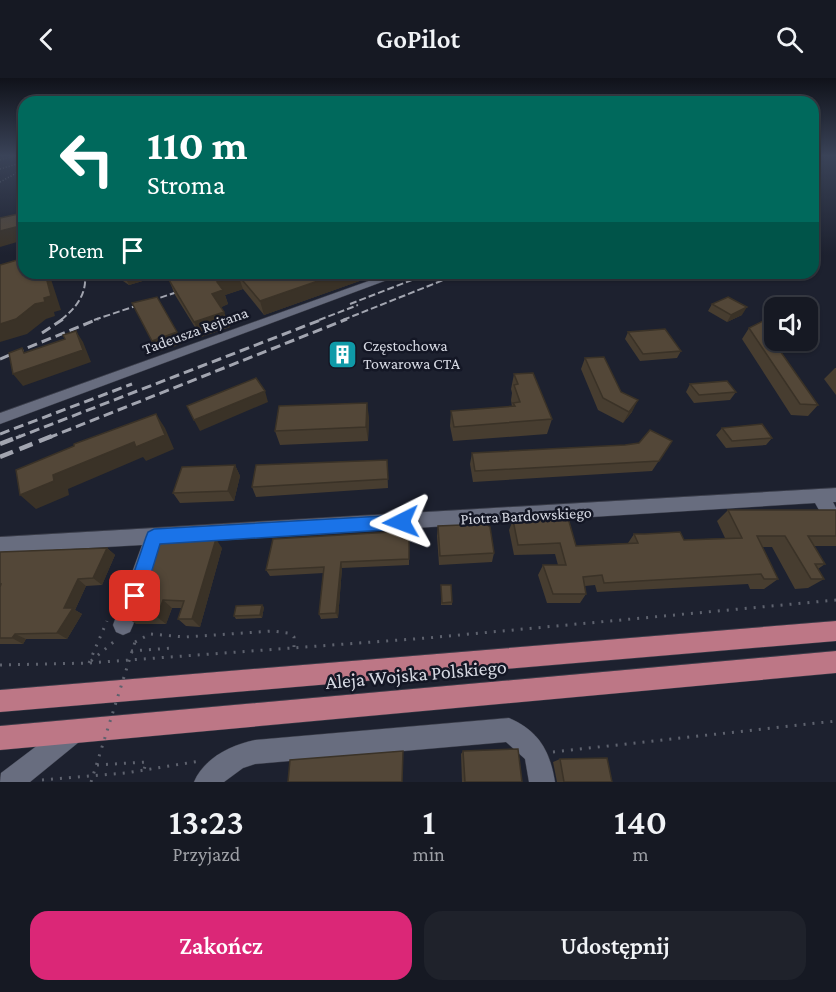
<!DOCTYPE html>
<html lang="pl">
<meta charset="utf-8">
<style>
body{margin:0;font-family:"Crimson Pro",serif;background:#1f222b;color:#f1f3f6;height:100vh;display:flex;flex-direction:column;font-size:22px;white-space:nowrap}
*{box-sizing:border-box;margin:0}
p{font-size:20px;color:#9ea0a6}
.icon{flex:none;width:33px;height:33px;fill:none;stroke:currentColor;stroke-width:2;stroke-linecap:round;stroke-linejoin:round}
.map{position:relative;height:704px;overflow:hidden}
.panel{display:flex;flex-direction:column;background:#161923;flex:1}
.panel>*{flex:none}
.top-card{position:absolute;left:18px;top:18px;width:801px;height:183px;border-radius:18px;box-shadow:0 2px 4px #0004,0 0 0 2px #353841;background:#00695c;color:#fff;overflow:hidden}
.controls{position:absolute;left:764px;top:219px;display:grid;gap:12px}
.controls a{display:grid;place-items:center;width:54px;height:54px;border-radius:12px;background:#161923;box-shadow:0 2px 4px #0004,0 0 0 2px #353841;font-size:30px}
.pin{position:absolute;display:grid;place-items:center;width:51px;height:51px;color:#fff;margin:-26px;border-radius:12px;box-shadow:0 3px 9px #0006}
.me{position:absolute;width:66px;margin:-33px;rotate:267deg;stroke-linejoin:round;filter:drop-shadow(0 0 4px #0008)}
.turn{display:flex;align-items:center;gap:21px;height:126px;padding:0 30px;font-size:27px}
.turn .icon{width:78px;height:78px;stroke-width:2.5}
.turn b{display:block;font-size:42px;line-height:51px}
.then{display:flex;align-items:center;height:57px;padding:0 30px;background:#0003;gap:12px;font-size:22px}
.eta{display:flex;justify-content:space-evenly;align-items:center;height:102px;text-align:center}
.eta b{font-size:36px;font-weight:600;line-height:42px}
.button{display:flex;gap:12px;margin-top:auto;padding:12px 30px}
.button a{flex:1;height:69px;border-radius:18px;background:#db2777;color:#fff;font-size:24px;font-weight:600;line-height:69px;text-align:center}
.button a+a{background:#1f222b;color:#f1f3f6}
header{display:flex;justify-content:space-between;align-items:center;height:78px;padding:0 30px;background:#161923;font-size:27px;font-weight:600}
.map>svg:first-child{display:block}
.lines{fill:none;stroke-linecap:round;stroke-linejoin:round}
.minor-casing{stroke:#393c48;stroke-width:1}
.major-casing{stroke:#393c48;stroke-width:1}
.path-far1{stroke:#5e626e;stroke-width:1.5;stroke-dasharray:1 2;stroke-linecap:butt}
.path{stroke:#5e626e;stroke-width:3;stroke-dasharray:2 7;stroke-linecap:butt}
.minor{fill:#686d7f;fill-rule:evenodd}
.major{fill:#bd7786;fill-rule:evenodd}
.rail-far2{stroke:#a2a5b0;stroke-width:2;stroke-dasharray:7 3;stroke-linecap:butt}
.rail-far1{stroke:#a2a5b0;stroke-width:3;stroke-dasharray:10 5;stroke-linecap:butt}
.rail{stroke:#a2a5b0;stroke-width:4.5;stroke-dasharray:14 7;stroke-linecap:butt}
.path-bridge{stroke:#5e626e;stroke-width:3;stroke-dasharray:2 7;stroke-linecap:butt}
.wall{fill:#473d30}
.shaded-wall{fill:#3a3227}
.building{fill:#534738;stroke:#3a3227;stroke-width:1.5}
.route{fill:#1a73e8;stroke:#114b97;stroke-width:1.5}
.labels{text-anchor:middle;stroke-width:5;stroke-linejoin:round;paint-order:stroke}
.street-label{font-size:16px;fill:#d6d9e3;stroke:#141725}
.poi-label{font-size:16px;fill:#d6d9e3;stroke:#141725;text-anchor:start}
.near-street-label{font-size:20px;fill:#d6d9e3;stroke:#141725}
</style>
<header><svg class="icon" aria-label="back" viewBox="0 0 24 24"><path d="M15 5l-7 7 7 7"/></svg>GoPilot<svg class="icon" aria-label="search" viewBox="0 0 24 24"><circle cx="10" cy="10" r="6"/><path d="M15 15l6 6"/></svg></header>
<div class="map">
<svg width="836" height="704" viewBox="0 0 836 704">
<rect width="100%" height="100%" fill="#1d212f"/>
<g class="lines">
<defs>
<path id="minor" d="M391,195H406L0,346V335Z
M836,410V424H833L836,430V453L830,451L815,425L161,466L133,547L130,554L123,557L116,554L113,547L142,467L0,475V459Z
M509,640C539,653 550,673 555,704H529L525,681L506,664L255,686L243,690L224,704H194C204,680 231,667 255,662Z
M71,644L79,648L83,656L79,664L30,704H0L1,695L63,648Z"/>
<path id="major" d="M836,543V563L0,634V612Z
M836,573V595L0,672V648Z"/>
</defs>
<use href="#minor" class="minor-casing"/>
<use href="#major" class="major-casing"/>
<path class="path-far1" d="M0,82L13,78
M0,91L24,84
M0,104L24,91"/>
<path class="path" d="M135,564L150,556L185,559L273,553L288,555L294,559V569
M131,573L172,570
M91,583L117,561
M89,585L107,543
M0,587L89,585L427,560L836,522
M553,674L836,643
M97,687L146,684L144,692
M42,702L126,695L200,683"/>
<use href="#minor" class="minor"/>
<use href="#major" class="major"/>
<path class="rail-far2" d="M350,226L430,195
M61,242C77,229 87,216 85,195
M94,242L189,210
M319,242L358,227
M343,242L461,195"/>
<path class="rail-far1" d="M42,255L63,241
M0,281L98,241
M0,356L132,306
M16,360L323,241
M48,360L347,241"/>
<path class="rail" d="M0,366L20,358
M0,379L52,358"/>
<path class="path-bridge" d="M91,704L135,564"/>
</g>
<path class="wall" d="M111,195H142L146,202L129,207Z
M189,195H382L264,237L243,211L225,217L228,226L221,229L230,249L201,259L175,217L169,202L190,196Z
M712,226L742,237L727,244L708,233Z
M749,250L770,258H769L818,327L808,338L791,337L742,261Z
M628,254L681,273L677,280L640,283L625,261Z
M585,280L632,334L623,345L598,332L581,291Z
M835,290H836V317L824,301Z
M514,296L552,341L547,356L453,363L450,348L451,333L512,329L511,322L512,315L511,311Z
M690,306L736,314L730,322L694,325L686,314Z
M369,339L368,363L280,367L275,353Z
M722,350L772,360L766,367L726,370L716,357Z
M672,363L652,393L473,404L470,386L472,375L625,367Z
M387,382L388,410L256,419L252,409Z
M235,387L240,398L234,423L180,425L173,415Z
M728,432H836V468H814L825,486L818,491L824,501L808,510L795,511L772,469H762L778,501L764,511H750L748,506L597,514L595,507L585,508L586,516L580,525H547L538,497L543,487H558L555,476L514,477L509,452L513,442L576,468L628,465L634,456L684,462L725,460L717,443Z
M438,448L494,475L492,484L439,487L437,458Z
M409,453V487L342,490L338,540L321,541L319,536L324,495L270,498L266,492Z
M107,470L115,477L102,507L86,508L75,532L82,536L67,561H26L23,566H0V474Z
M222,470L200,549L186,548L178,541L182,530H172L166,546H136L126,539Z
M441,507L452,524V527H441Z
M264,529L262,540L236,541L234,538Z
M463,673L522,704H462L461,676Z
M560,681L612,704H557L553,684Z"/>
<path class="shaded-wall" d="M24,147V162L0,169V153Z
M45,195H49L61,232L54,234L55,238L46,241L27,256L0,264V246L44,220Z
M130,195H142L146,202L129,207L124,197Z
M341,195H382L264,237L260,223Z
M238,197L243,211L225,217L228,226L218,231L212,216L217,204Z
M747,229L742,237L727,244L731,237Z
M224,234L230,249L201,259L194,244Z
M774,249V252L770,258L758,264L766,253Z
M76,253L83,264L91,284L23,308L13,296L83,272Z
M177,254L182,266L158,274L152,263Z
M265,313L268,324L200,353L194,342Z
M638,322L632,334L623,345L629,334Z
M367,325L369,339L368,363L366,349Z
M156,336L165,350L174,371L146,383L143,379L68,411L69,417L36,431L20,417Z
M235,387L240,398L234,423L228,413Z
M216,461L222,470L200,549L192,541Z
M107,470L115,477L102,507L93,500Z
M341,484L342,490L338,540L336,535Z
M78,501L86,508L75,532L82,536L67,561L57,555L64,530Z
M163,522L172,530L166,546L157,539Z
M262,527L264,529L262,540L260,537Z
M15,556L26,561L23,566L12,560Z"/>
<path class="building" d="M23,135L24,138V147L0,153V140Z
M24,180V195H45L51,218L44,220L45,224L35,226L16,241L0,246V187Z
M193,195H341L260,223L238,197L217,204L223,212L212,216L224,234L194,244L169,202Z
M157,219L177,254L152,263L132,225Z
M728,219L747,229L731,237L712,226Z
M767,241L774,245V249L766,253L818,327L800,326L749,250Z
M665,251L681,273L643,276L628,254Z
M76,253L83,272L13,296L9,275L22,270L24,275L65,261L63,257Z
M604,279L621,314L638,322L629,334L603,320L585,280Z
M533,295L552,341L454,349L451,333L515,328L513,325L520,324L514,307L518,306L514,296Z
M256,300L265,313L194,342L187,328Z
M727,303L736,314L699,317L690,306Z
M367,325L366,349L275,353L279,328Z
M156,336L165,357L136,369L134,364L53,397L54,403L20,417L16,392L74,368V366Z
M762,346L772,360L732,363L722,350Z
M650,352L672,363L659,383L475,393L472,375L625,367L639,365Z
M387,382L388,401L252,409L256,387Z
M235,387L228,413L173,415L182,389Z
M728,432H836V458H808L825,486H815L824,501H811L785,458H757L778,501H764L761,496L604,505L602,497L583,499L586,516H553L543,487H566L560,465L518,467L513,442L568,440L576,468L638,465L634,456H645L680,454L684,462L742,460Z
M486,446L490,449L494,475L440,478L438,448Z
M409,453V481L341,484L336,535L319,536L324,489L266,492L273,461Z
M216,461L192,541H178L184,523L163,522L157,539H126L154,468L159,465Z
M107,470L93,500L78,501L64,530H73L57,555L15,556L12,560H0V509L1,506H0V474Z
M441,507H451L452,524L442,525Z
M262,527L260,537L234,538L236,528Z
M518,671L522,704H465L463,673Z
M403,673L402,704H288L290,682Z
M607,680L612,704H564L560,681Z"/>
<linearGradient id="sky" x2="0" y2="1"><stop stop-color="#10121a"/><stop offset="0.44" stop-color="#3a4358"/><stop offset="1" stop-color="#3a4358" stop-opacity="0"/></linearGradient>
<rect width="836" height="177" fill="url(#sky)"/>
<path class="route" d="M401,437L406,439L409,444L406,449L401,451L160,466L142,525L135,527L129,525L126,518L146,459L148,454L154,451Z"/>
<defs>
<symbol id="building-square" viewBox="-11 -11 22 22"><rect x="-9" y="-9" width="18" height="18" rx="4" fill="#0f9aa8" stroke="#141725"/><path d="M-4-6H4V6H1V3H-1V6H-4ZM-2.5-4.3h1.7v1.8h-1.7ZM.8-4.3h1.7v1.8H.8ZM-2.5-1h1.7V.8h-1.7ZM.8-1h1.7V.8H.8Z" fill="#fff"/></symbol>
</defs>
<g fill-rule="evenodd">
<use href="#building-square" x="326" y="260" width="33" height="33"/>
</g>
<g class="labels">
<g class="street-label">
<text transform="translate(195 252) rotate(-20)" y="6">Tadeusza Rejtana</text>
<text transform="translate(526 437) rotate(-3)" y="6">Piotra Bardowskiego</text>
</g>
<g class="poi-label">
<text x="363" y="273">Częstochowa<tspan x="363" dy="18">Towarowa CTA</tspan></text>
</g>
<g class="near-street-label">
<text transform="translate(416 596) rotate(-5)" y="7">Aleja Wojska Polskiego</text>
</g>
</g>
</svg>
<div class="controls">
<a><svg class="icon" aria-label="sound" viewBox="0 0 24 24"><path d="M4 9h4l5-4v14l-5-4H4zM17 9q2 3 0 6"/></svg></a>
</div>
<div class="pin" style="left:135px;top:518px;background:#d93025"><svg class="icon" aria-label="arrive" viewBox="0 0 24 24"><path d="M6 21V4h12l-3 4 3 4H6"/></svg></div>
<svg class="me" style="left:401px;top:444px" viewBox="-20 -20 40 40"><path d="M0-17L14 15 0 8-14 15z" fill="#1a73e8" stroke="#fff" stroke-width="4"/></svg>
<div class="top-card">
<div class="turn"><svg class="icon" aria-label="left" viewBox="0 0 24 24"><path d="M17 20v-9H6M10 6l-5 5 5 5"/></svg><div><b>110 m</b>Stroma</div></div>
<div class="then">Potem<svg class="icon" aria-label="arrive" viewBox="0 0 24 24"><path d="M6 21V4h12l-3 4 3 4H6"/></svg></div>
</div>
</div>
<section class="panel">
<div class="eta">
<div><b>13:23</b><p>Przyjazd</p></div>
<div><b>1</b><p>min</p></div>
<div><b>140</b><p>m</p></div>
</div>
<div class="button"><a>Zakończ</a><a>Udostępnij</a></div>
</section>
